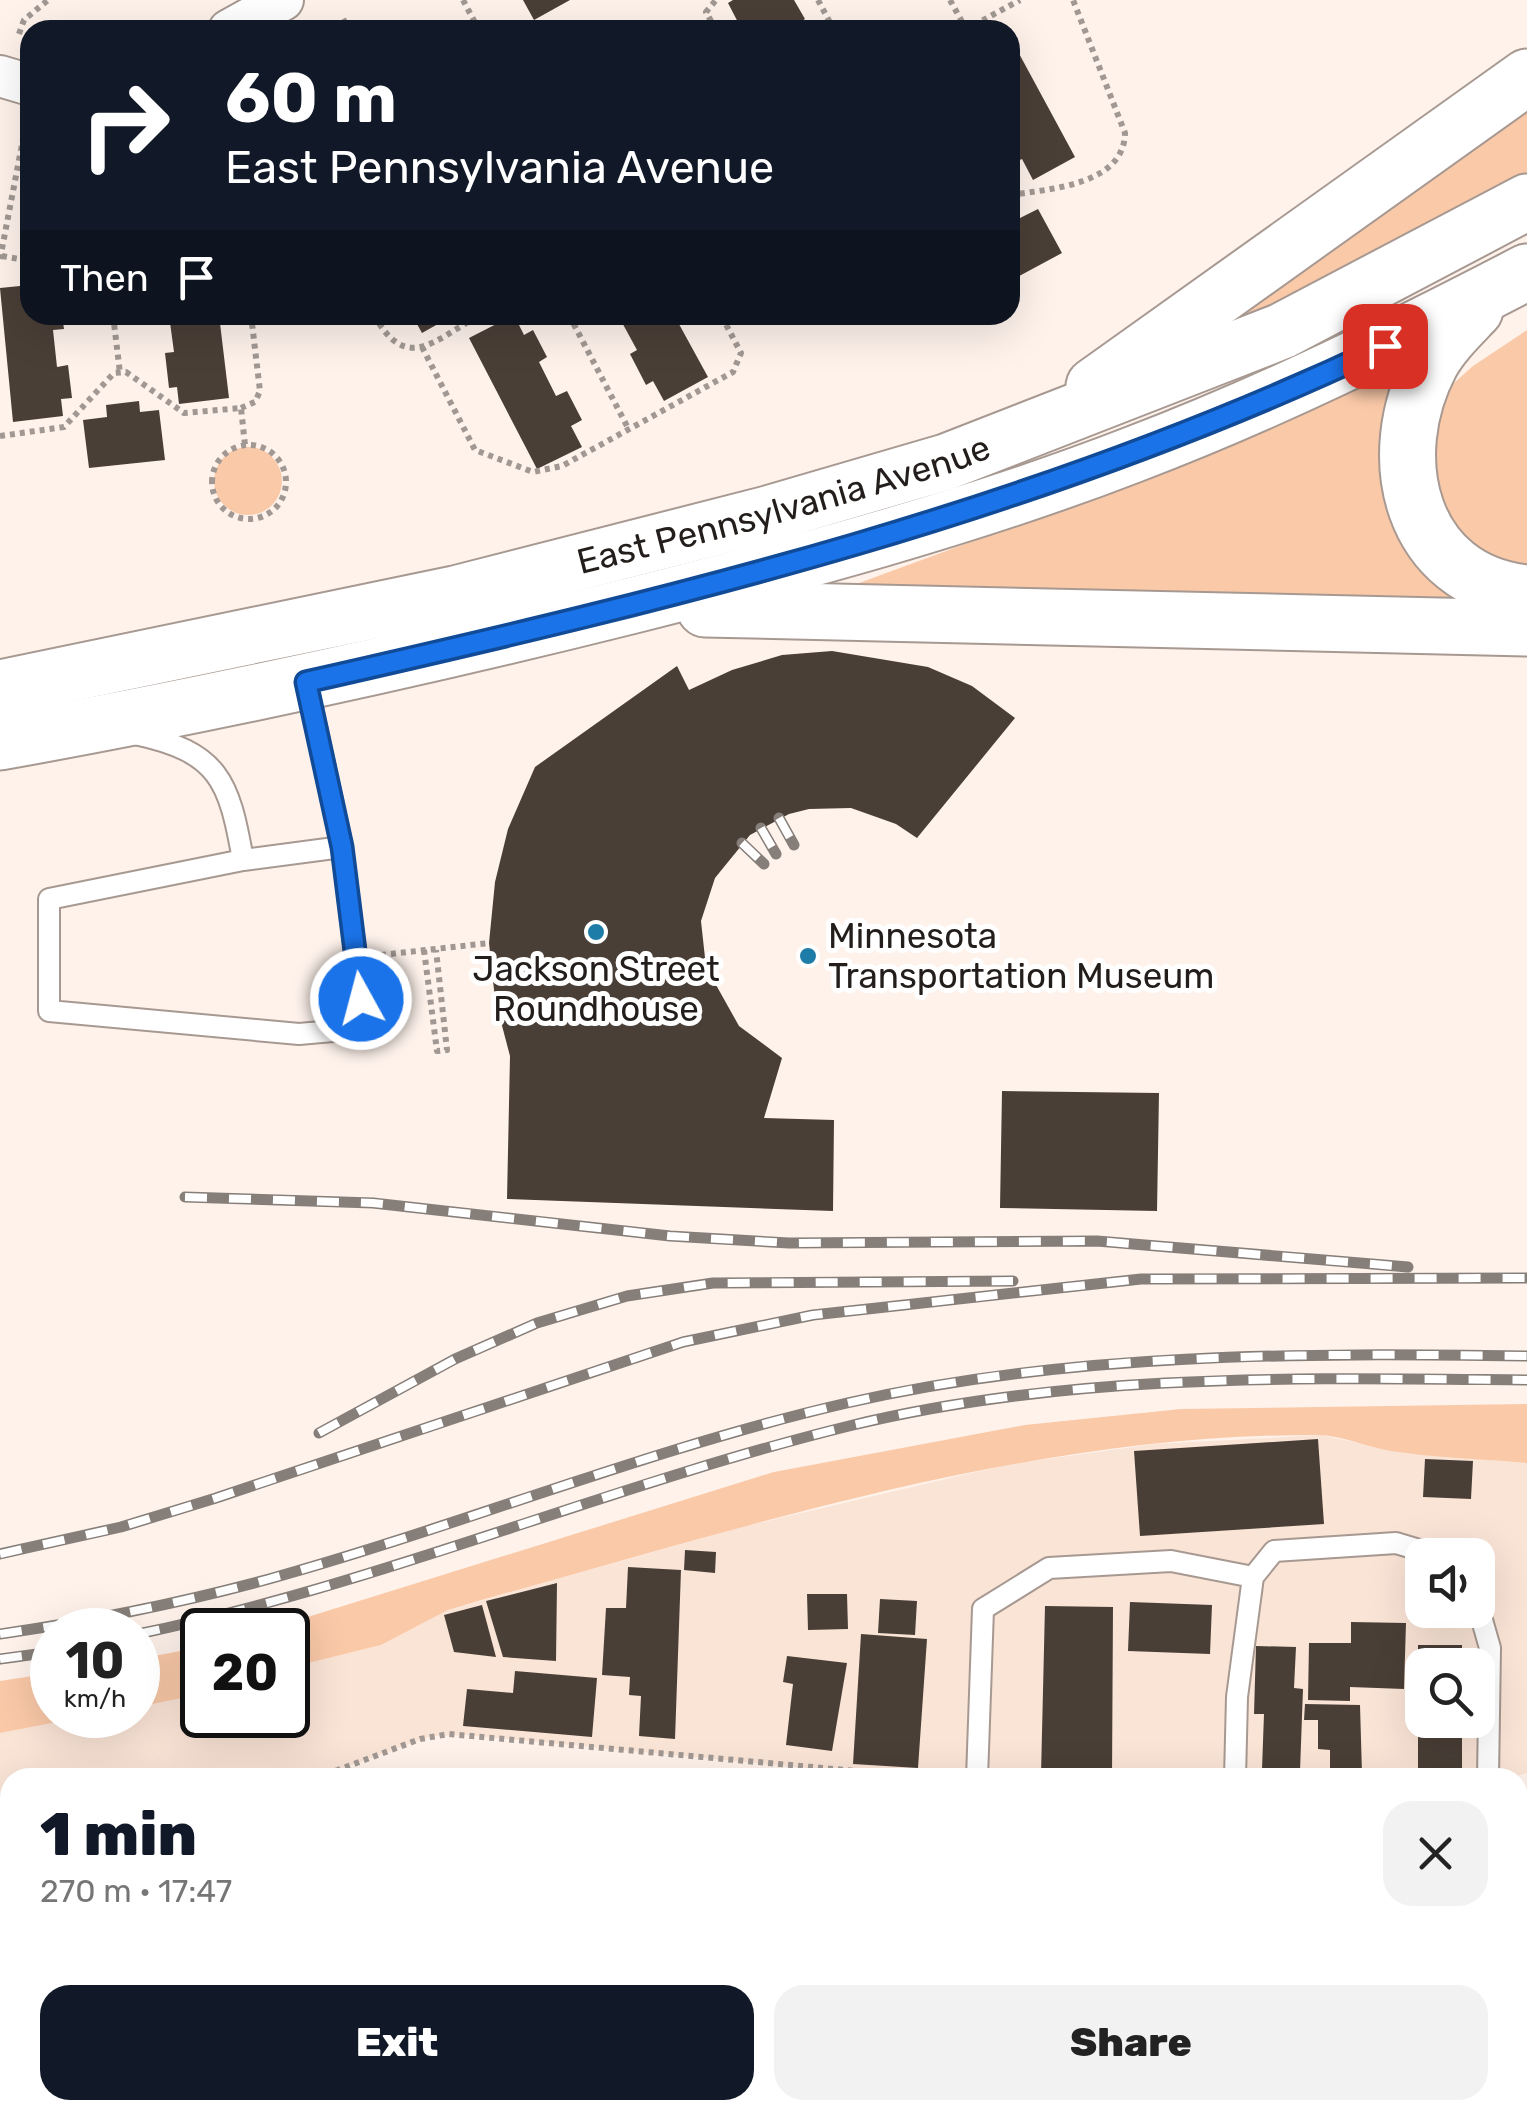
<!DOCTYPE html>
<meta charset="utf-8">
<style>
body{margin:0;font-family:Rubik,sans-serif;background:#f2f2f2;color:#222;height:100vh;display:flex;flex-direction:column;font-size:38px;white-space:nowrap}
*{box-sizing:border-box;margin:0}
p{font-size:32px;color:#767676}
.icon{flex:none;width:55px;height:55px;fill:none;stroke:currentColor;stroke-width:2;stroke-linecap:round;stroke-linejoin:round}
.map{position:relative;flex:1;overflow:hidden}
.panel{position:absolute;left:0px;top:1768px;width:1528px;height:352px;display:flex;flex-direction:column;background:#fff;border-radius:30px 30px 0 0;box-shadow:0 10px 40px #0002}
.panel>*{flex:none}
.banner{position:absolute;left:20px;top:20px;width:1000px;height:305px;border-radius:30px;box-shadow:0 10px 40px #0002;background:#111827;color:#fff;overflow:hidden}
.buttons{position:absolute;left:1405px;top:1538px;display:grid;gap:20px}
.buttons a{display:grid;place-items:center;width:90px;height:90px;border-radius:20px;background:#fff;box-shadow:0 10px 40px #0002;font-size:50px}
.speed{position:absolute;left:30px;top:1608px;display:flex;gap:20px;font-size:50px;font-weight:700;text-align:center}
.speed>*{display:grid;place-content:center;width:130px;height:130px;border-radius:50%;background:#fff;box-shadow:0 10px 40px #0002;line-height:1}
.speed small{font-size:25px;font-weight:400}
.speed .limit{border:5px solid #111;border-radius:15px;background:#fff;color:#111}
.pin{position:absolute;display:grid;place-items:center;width:85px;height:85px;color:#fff;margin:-42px;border-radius:20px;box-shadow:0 5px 15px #0006}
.me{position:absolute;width:110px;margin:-55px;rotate:353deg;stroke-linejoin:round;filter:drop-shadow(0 0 8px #0008)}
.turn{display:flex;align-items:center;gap:35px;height:210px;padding:0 40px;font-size:45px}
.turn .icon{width:130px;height:130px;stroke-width:2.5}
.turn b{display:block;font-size:70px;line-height:85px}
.then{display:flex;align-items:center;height:95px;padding:0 40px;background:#0003;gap:20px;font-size:38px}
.round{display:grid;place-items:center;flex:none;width:105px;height:105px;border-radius:30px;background:#f2f2f2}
.headline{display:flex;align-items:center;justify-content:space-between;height:170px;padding:0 40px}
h1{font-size:60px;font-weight:800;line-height:75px;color:#111827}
.primary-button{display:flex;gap:20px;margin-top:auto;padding:20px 40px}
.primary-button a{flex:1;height:115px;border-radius:30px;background:#111827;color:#fff;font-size:40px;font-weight:800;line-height:115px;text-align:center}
.primary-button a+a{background:#f2f2f2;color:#222}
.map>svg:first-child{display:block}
.built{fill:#fae4d6;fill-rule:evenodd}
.green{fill:#fac9a8}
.building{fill:#4a3f37}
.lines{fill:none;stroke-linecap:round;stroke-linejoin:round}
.service-casing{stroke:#a79991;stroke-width:24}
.minor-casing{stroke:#a79991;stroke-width:44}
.tertiary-casing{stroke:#a79991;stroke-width:51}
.secondary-casing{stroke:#a79991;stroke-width:59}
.path{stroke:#a19893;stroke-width:6;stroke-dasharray:5 5;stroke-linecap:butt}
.service{stroke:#fff;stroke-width:20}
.minor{stroke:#fff;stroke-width:40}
.tertiary{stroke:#fff;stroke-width:48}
.secondary{stroke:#fff;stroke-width:55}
.rail-casing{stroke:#867e79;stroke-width:11}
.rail{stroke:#fff;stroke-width:8;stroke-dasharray:22;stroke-linecap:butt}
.route-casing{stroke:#114b97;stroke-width:25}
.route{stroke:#1a73e8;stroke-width:18}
.poi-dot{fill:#1e7ca9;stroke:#fff;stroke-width:4}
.labels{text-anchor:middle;stroke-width:10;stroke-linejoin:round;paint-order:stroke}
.street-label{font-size:35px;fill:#231e1b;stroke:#fff}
.poi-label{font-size:35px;fill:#231e1b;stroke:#fff;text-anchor:start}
</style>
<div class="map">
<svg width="1527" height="2119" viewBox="0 0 1527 2119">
<rect width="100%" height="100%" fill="#fef2eb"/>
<path class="built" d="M1321,1435L1405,1453L1527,1463V1773L1510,1778H910L466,1735L432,1736L318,1777L10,1778V1891L0,1894V1733L94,1715H138V1707L202,1694V1715H288V1668L381,1645L448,1610L746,1526L1010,1464L1155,1444ZM1422,1555H1478V1610H1422ZM1422,1665H1478V1720H1422Z
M10,1998V2110H347L346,2119H0V2002Z"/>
<path class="green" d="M1527,102V182L1195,348Z
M1527,330V573L1475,555L1427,484L1445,391L1473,366Z
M1404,366L1392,413L1487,601L851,586L1131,483Z
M214 481a34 34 0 1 1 68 0a34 34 0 1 1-68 0Z
M1527,1404V1463C1482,1459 1436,1458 1391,1451C1367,1447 1341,1435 1317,1435C1031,1434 757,1524 485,1599L448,1610L381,1645L288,1668V1630H266L774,1472L1025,1425L1181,1409Z
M202,1647V1694L138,1707V1659Z
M52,1673V1715H94L0,1733V1681Z"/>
<path class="building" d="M523,0H570L534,20Z
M733,0H794L805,19L793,26L796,30H742L728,3Z
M1010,37L1075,157L1033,180L1022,159L1013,163L1010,157Z
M1015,208L1020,218L1038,209L1062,253L1010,281V211Z
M30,285V315H62L64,329L53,330L57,367L68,365L72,398L61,399L63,416L13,422L0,288Z
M169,315H219L229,398L179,404L177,387L169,388L165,353L174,352Z
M412,315H454L422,333Z
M514,315L524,335L533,330L547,357L539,362L556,396L567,391L582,420L571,426L582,447L537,469L469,338Z
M609,315H674L708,377L664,401L653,381L646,385L630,354L637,350L619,317L612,321Z
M139,401L140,412L159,410L165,460L89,468L83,420L107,417L106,405Z
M832,651L928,667L972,686L1015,718L917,838L896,824L851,808L809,809L789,814L750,835L715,878L701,921L706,967L739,1026L782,1058L764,1118L834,1120L833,1211L507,1199L510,1056L495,999L489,943L495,882L508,829L535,767L677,666L689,690L732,670L782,655Z
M1002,1091L1159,1093L1157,1211L1000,1208Z
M1318,1439L1324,1524L1140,1536L1134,1451Z
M1425,1459L1473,1461L1471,1499L1423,1497Z
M685,1550L716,1552L715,1573L684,1570Z
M628,1567L681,1570L675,1739L639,1736L641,1696L629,1695L630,1677L602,1675L606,1608H626Z
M557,1583L556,1661L503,1657L486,1601Z
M807,1594H847L848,1629L808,1630Z
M880,1599L917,1601L915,1635L878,1633Z
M1130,1602L1212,1605L1210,1654L1128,1651Z
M482,1605L496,1657L454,1652L444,1615Z
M1045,1606L1113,1607L1112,1777L1041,1775Z
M1351,1622L1406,1623L1404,1689L1350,1687V1701L1308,1700L1309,1643H1351Z
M861,1634L927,1639L918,1768L853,1764Z
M1418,1645H1462V1665H1422V1720H1462V1769L1418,1768Z
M1256,1646L1296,1647L1294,1688L1303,1689L1300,1771L1262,1769L1264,1714H1254Z
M787,1656L847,1663L832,1751L786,1745L793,1684L783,1682Z
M515,1671L597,1678L592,1737L463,1726L467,1689L513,1693Z
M1305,1704L1360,1705L1362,1774L1330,1773V1750L1318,1749V1720H1304Z
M1518,1884H1527V1936H1518Z
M10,2026V2070L0,2029Z
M1518,2075H1527V2118H1478V2110H1518Z
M25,2110H154L131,2119H28Z
M425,2110L469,2112V2119H424Z"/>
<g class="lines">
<defs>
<path id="service" d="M307,685L342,847L243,860L49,899V1011L299,1034L344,1030L361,999L342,847
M135,734C219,752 229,780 243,860
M1478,1606L1490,1648L1488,1778
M977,1778L983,1609L1049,1568L1171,1561L1253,1577
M1235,1778L1237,1697L1253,1577L1274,1551L1396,1543L1436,1555
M600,2110L671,2119"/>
<path id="minor" d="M229,30L283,0
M0,76L30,85
M0,1944L10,1941
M369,2119L370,2110"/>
<path id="tertiary" d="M1518,1831L1527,1822
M974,2119V2110"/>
<g id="secondary">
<path d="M1475,310C1459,327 1442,343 1431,363C1381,457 1410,581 1527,593"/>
<path d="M1094,386L1527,77"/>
<path d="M705,609L1527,628"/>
<path id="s1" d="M0,688L455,594L768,514L946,462L1282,331L1527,202"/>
<path d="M0,742C212,704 422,658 630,606C800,563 969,518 1132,455C1269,403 1398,339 1527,272"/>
</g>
</defs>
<use href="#service" class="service-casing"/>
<use href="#minor" class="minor-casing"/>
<use href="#tertiary" class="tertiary-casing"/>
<use href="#secondary" class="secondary-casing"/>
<path class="path" d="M463,0L479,30
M818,0L834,30
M950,0L966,29
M343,19L350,30
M716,30L706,12L716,0
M965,30L1020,0
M19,34L24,20L48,0
M1010,195C1050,189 1124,185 1125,133L1073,0
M2,256L30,261
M0,259L25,129
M113,315L120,373
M374,315C407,374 434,340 480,315
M569,315L628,428
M422,347L475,450L533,472L562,466L733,372L741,353L721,315
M241,408L255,402L260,391L251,315
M0,436L64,427L114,373L126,372L184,413L241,408L245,445
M212 482a37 37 0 1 1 74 0a37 37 0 1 1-74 0Z
M424,950L437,1051L447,1050L436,950
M381,955L489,943
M317,1778L420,1739L449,1734L933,1778
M0,1896L10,1893"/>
<use href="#service" class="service"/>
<use href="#minor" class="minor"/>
<use href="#tertiary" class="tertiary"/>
<use href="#secondary" class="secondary"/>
<defs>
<path id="rail" d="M779,818L794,845
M761,828L776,854
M742,843L764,864
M185,1197L373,1203L670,1236L789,1243L1097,1241L1408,1267
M319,1433L455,1359L537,1323L627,1296L713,1283L1013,1281
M0,1554L121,1527L216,1498L683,1342L813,1315L1141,1279L1527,1278
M0,1634C90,1621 181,1603 269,1579C463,1525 651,1448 847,1403C1070,1352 1300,1353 1527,1356
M138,1634C380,1584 609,1485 849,1426C1070,1372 1301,1378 1527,1380
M0,1659L52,1652"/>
</defs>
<use href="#rail" class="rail-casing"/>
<use href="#rail" class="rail"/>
</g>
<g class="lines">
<defs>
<path id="route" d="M361,999L342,847L306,682C681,597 1036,512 1385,346"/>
</defs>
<use href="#route" class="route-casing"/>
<use href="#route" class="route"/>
</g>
<g class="poi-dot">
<circle cx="596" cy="932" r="10"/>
<circle cx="808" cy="956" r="10"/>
</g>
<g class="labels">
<g class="street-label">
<text dy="12" stroke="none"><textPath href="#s1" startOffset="805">East Pennsylvania Avenue</textPath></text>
</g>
<g class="poi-label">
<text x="828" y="948">Minnesota<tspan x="828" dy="40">Transportation Museum</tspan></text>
<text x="596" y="981" text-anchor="middle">Jackson Street<tspan x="596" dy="40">Roundhouse</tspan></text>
</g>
</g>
</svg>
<div class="buttons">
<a><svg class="icon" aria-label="sound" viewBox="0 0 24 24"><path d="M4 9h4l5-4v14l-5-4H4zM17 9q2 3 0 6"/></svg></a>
<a><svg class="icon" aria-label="search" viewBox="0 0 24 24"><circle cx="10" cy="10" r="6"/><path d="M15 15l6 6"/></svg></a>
</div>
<div class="speed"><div>10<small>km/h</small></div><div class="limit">20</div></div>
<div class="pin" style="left:1385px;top:346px;background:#d93025"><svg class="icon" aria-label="arrive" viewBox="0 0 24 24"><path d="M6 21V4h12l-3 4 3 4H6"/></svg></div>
<svg class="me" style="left:361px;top:999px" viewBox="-20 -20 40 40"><circle r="17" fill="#1a73e8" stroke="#fff" stroke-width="3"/><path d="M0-11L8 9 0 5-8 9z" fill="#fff"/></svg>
<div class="banner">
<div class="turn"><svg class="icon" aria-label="right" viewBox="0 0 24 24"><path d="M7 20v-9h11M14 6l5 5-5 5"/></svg><div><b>60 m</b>East Pennsylvania Avenue</div></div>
<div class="then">Then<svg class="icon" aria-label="arrive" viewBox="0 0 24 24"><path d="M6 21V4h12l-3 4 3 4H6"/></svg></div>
</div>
<section class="panel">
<div class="headline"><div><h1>1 min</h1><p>270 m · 17:47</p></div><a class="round"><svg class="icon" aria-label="close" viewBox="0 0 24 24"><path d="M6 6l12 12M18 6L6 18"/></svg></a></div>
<div class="primary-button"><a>Exit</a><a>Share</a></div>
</section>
</div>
